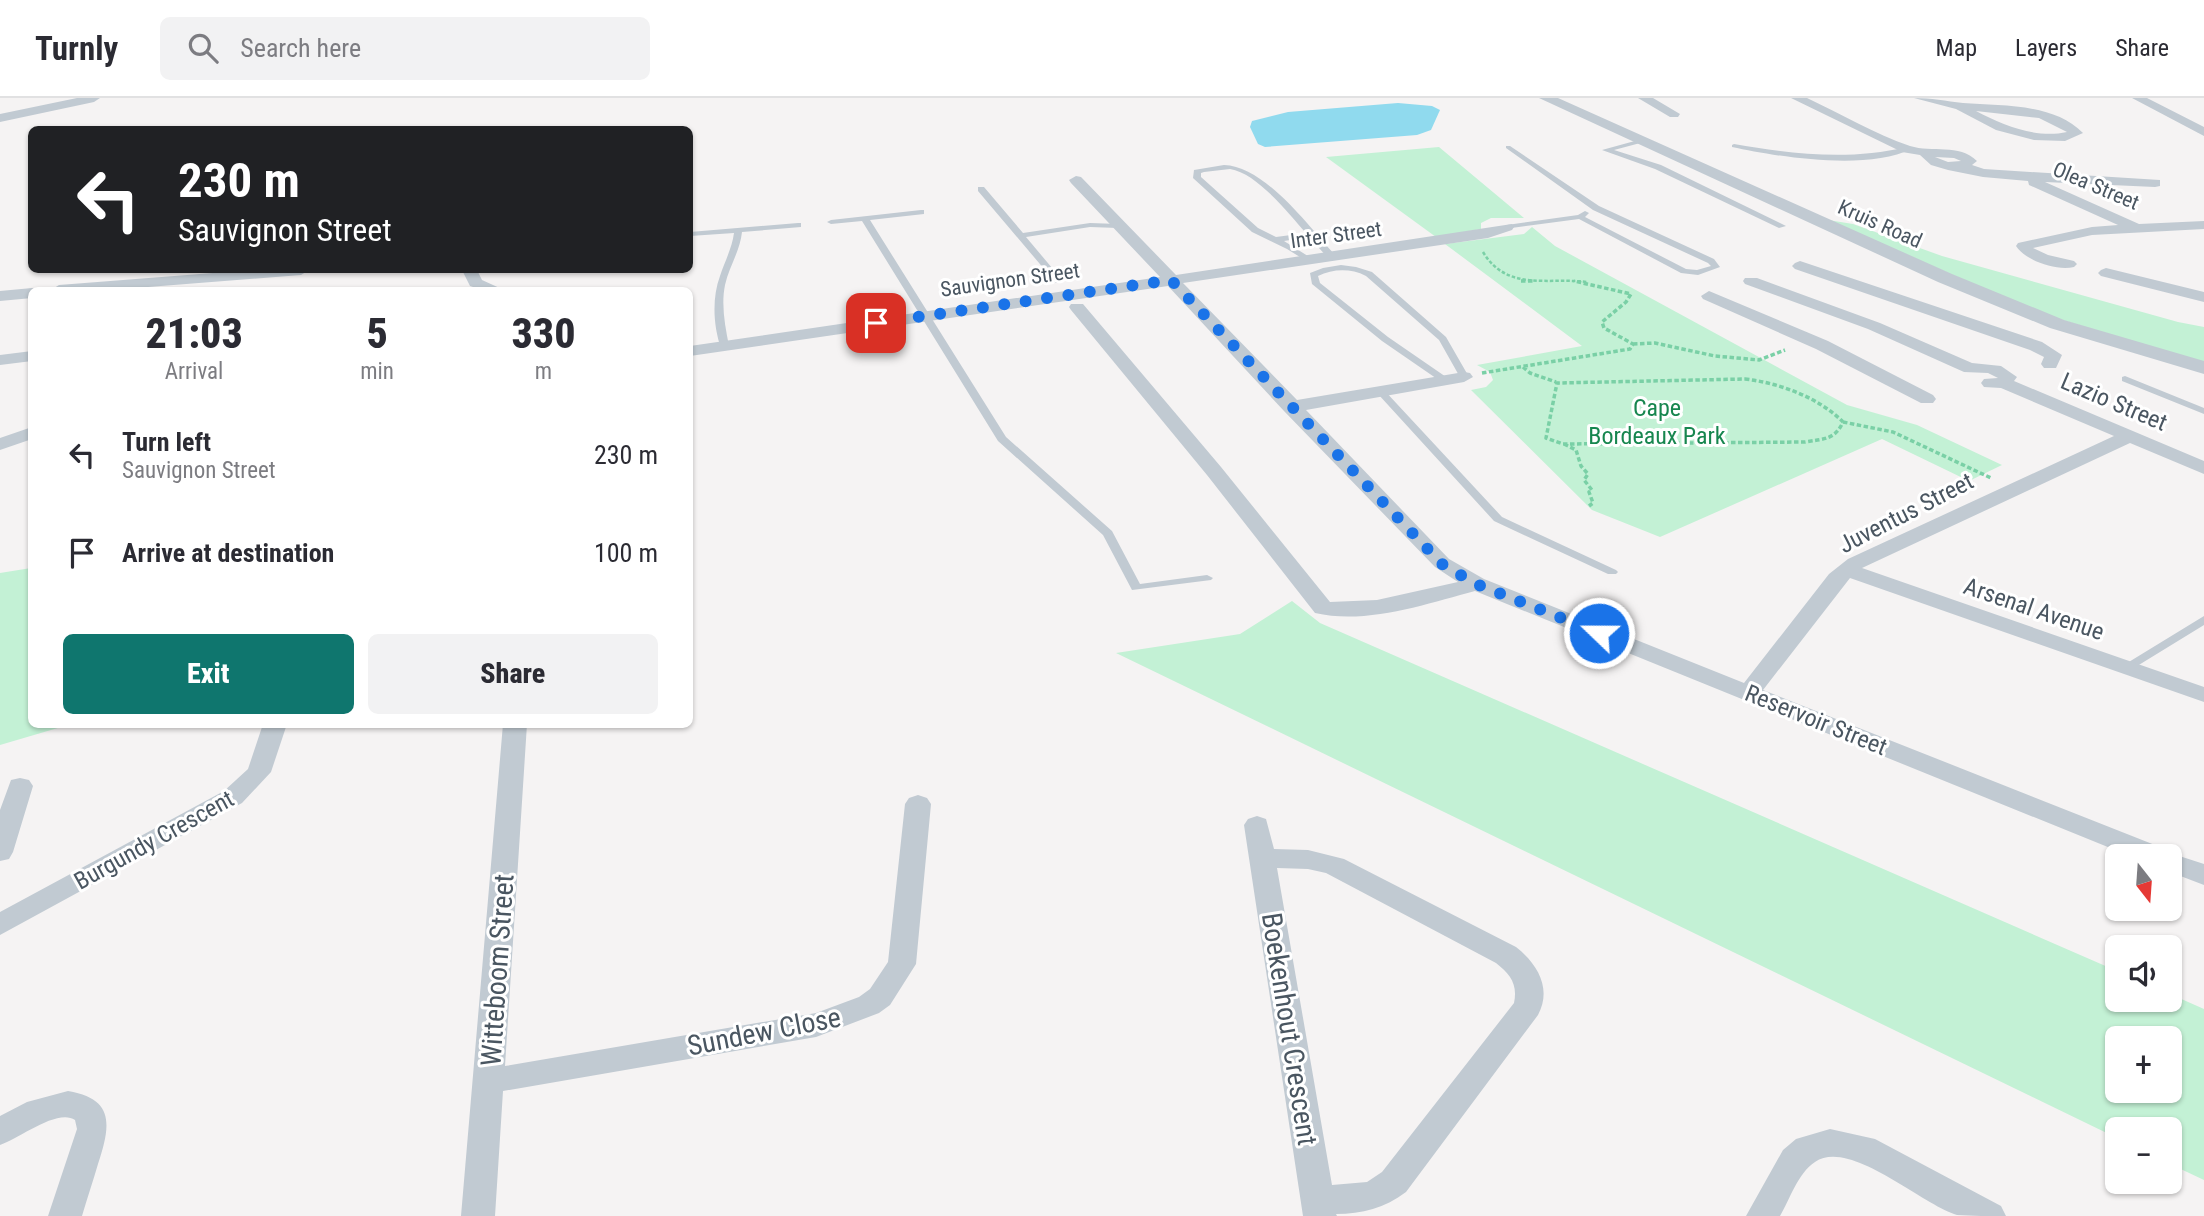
<!DOCTYPE html>
<meta charset="utf-8">
<style>
body{margin:0;font-family:"Roboto Condensed",sans-serif;background:#f2f2f3;color:#2b2b33;height:100vh;display:flex;flex-direction:column;font-size:26px;white-space:nowrap}
*{box-sizing:border-box;margin:0}
p{font-size:23px;color:#7c7c81}
.icon{flex:none;width:38px;height:38px;fill:none;stroke:currentColor;stroke-width:2;stroke-linecap:round;stroke-linejoin:round}
.map{position:relative;flex:1;overflow:hidden}
.sheet{position:absolute;left:28px;top:189px;width:665px;height:441px;display:flex;flex-direction:column;background:#fff;border-radius:10px;box-shadow:0 2px 5px #0004}
.sheet>*{flex:none}
.hud{position:absolute;left:28px;top:28px;width:665px;height:147px;border-radius:10px;box-shadow:0 2px 5px #0004;background:#202124;color:#fff;overflow:hidden}
.needle{width:46px;rotate:163deg}
.tools{position:absolute;left:2105px;top:746px;display:grid;gap:14px}
.tools a{display:grid;place-items:center;width:77px;height:77px;border-radius:10px;background:#fff;box-shadow:0 2px 5px #0004;font-size:35px}
.pin{position:absolute;display:grid;place-items:center;width:60px;height:60px;color:#fff;margin:-30px;border-radius:14px;box-shadow:0 4px 10px #0006}
.me{position:absolute;width:77px;margin:-38px;rotate:292deg;stroke-linejoin:round;filter:drop-shadow(0 0 5px #0008)}
.turn{display:flex;align-items:center;gap:24px;height:147px;padding:0 35px;font-size:32px}
.turn .icon{width:91px;height:91px;stroke-width:2.5}
.turn b{display:block;font-size:49px;line-height:60px}
.eta{display:flex;justify-content:space-evenly;align-items:center;height:119px;text-align:center}
.eta b{font-size:42px;font-weight:800;line-height:49px}
.primary-button{display:flex;gap:14px;margin-top:auto;padding:14px 35px}
.primary-button a{flex:1;height:80px;border-radius:10px;background:#0f766e;color:#fff;font-size:28px;font-weight:800;line-height:80px;text-align:center}
.primary-button a+a{background:#f2f2f3;color:#2b2b33}
ul{padding:0;list-style:none}
li{display:flex;align-items:center;gap:21px;height:98px;padding:0 35px}
li div{flex:1}
li b{display:block;font-size:26px}
li em{font-style:normal}
header{display:flex;align-items:center;gap:42px;box-sizing:border-box;height:98px;padding:0 35px;background:#fff;border-bottom:2px solid #e1e1e2}
header strong{font-size:33px}
nav{display:flex;gap:38px;margin-inline-start:auto;font-size:24px}
.search{width:490px;height:63px;background:#f2f2f3;display:flex;align-items:center;gap:18px;box-sizing:border-box;padding:0 24px;border-radius:10px;color:#7c7c81;font-size:26px}
.map>svg:first-child{display:block}
.green{fill:#c3f1d5;fill-rule:evenodd}
.water{fill:#90daee}
.lines{fill:none;stroke-linecap:round;stroke-linejoin:round}
.path-far1{stroke:#7ad0a6;stroke-width:2.5;stroke-dasharray:3.5 2;stroke-linecap:butt}
.path{stroke:#7ad0a6;stroke-width:3.5;stroke-dasharray:4.5 2.5;stroke-linecap:butt}
.service{fill:#c1cad2;fill-rule:evenodd}
.minor{fill:#c1cad2;fill-rule:evenodd}
.tertiary{fill:#c1cad2;fill-rule:evenodd}
.route{stroke:#1a73e8;stroke-width:12;stroke-dasharray:0 21.6}
.labels{text-anchor:middle;stroke-width:6;stroke-linejoin:round;paint-order:stroke}
.far-street-label{font-size:21px;fill:#4a5661;stroke:#fff}
.street-label{font-size:24px;fill:#4a5661;stroke:#fff}
.park-label{font-size:24px;fill:#17864f;stroke:#fff}
.near-street-label{font-size:28px;fill:#4a5661;stroke:#fff}
</style>
<header>
<strong>Turnly</strong>
<div class="search"><svg class="icon" aria-label="search" viewBox="0 0 24 24"><circle cx="10" cy="10" r="6"/><path d="M15 15l6 6"/></svg>Search here</div>
<nav><a>Map</a><a>Layers</a><a>Share</a></nav>
</header>
<div class="map">
<svg width="2204" height="1118" viewBox="0 0 2204 1118">
<rect width="100%" height="100%" fill="#f5f3f3"/>
<path class="green" d="M1439,49L1524,120H1491L1481,125V131L1436,139L1326,59Z
M1828,122L1853,126L1942,158L2178,224L2204,229V266L2037,214Z
M1532,129L1555,148L1847,307L1917,327L2002,367L1969,383L1882,341L1660,439L1592,412L1471,292L1486,289L1493,282L1490,274L1477,267L1582,248L1445,146L1524,136Z
M31,470L32,626L68,627L0,647V475Z
M1292,503L1320,525L2117,873L2118,901H2170V896L2204,911V1082L2170,1066V1031H2118L2117,1040L1116,555L1240,536ZM2118,940H2170V992H2118Z"/>
<path class="water" d="M1398,5L1432,8L1440,12L1431,32L1417,37L1265,49L1258,46L1250,29L1252,23L1288,14Z"/>
<g class="lines">
<path class="path-far1" d="M1483,154C1507,194 1548,179 1587,184"/>
<path class="path" d="M1521,183H1535
M1633,246L1655,245L1715,258L1759,262L1785,252
M1523,269L1530,275L1556,284
M1482,275L1630,251L1633,246L1604,230L1602,224L1626,204L1631,196L1574,183
M1745,281C1779,285 1818,299 1843,324C1835,342 1823,341 1805,344L1563,346L1546,340L1557,285Z
M1843,324L1893,334L1991,380
M1564,346L1576,352L1581,368L1588,376L1584,382L1592,392L1589,394L1593,405L1589,408"/>
<path class="service" d="M1642,41L1644,42V44L1614,52L1661,67L1786,128L1779,130L1655,71L1602,52Z
M1734,46C1793,56 1848,63 1907,49L1911,51C1867,73 1778,59 1732,49V47Z
M1506,48H1510L1599,108L1714,161L1720,169L1698,177L1681,175L1579,121L1504,131L1503,129L1507,127L1578,117L1585,113L1589,115L1585,119L1686,171L1697,172L1711,168L1708,165L1593,112L1506,50Z
M1224,67C1265,68 1310,130 1335,157V161H1329L1309,139L1284,143L1311,160L1312,162L1308,164L1287,151L1252,134L1193,80L1194,72ZM1230,71C1257,75 1288,115 1306,135L1276,139L1258,130L1201,79V75L1204,74Z
M978,89H984L1023,135L1090,125L1118,126L1122,128L1118,130L1090,129L1026,139L1063,183L1056,185L978,93Z
M921,112H924V116L870,122L1006,339L1112,433L1140,486L1207,477L1213,480L1211,482L1132,492L1103,437L998,343L862,123L831,126L827,124L831,122Z
M798,125H801V129L742,134C740,153 729,169 725,187C721,207 725,228 729,248L724,251L721,250C713,228 712,199 720,178C725,163 732,150 734,135L690,138V134Z
M1341,167L1356,169L1372,174L1446,239L1469,279L1467,281H1461L1439,242L1366,178C1350,170 1333,171 1318,178L1320,185L1388,239L1449,281V285H1443L1382,243L1312,186L1310,175L1323,170Z
M2125,278L2204,310V316L2122,283V279Z
M1381,291L1384,292L1502,419L1616,472L1618,474L1616,476H1608L1494,423L1378,296L1376,294Z
M2204,518V527L2129,573H2121L2119,570Z"/>
<path class="minor" d="M77,0H100L94,4L0,24V16Z
M1638,0H1653L1680,16L1678,19H1670Z
M1791,0H1807C1841,16 1875,36 1910,48C1932,55 1959,45 1977,63L1972,67L1984,71L2160,82V88L2155,89L2045,84L2139,126L2204,123V131L2092,137L2033,150L2048,157L2074,163L2077,166L2074,169C2056,173 2026,163 2016,148L2018,145L2092,129L2118,127L2029,87L2028,83L1983,79L1948,72L1931,67L1920,57L1902,54ZM1935,59L1954,60L1961,63L1948,64Z
M1914,0C1931,0 1946,3 1963,5C2002,8 2054,5 2083,35L2065,43L2034,42L1996,32L1956,11ZM1976,13L2039,20L2067,34C2036,41 2003,27 1976,13Z
M2132,0H2147L2204,29V38Z
M1076,78L1081,79L1176,177L1512,126L1514,129L1512,132L1488,140L1183,185L1297,302L1464,274L1470,275L1473,279L1464,284L1306,312L1449,461L1484,481L1744,585L1829,476L1848,461L2114,338L2001,290L1984,289L1981,285L1984,281L1998,280L1988,275L1964,274L1868,231L1745,186L1743,183L1745,180H1757L1880,225L1972,265L2001,268L2017,279L2014,283L2204,363V376L2130,345L1862,470L2204,589V604L1850,480L1763,592L2165,751L2167,754L2204,766V787L2170,774V758H2130L1475,493C1426,506 1366,527 1315,515L1207,377L1071,212L1069,209L1071,206H1083L1221,369L1330,504L1377,502L1458,484L1435,469L1284,313L1168,188L690,258V248L1160,179L1071,85L1069,82Z
M1800,163L2042,244L2062,257L2056,270H2044L2041,266L2044,259L2030,252L1795,171L1792,168L1795,165Z
M2106,170L2204,194V204L2101,178L2098,175L2101,172Z
M251,172H309L301,177L110,192H51L59,187Z
M462,172H477L482,182L504,192H482L470,188Z
M32,190L38,192H32V200L0,203V193Z
M1709,193L1828,243L1933,297L1936,301L1933,305H1921L1816,251L1703,201L1701,198Z
M32,253V263L0,267V257Z
M32,329V341L0,352V340Z
M263,626H287L271,674L242,705L0,837V814L224,693L248,671Z
M503,626H527L505,968L816,915L859,899L870,891L888,864L905,706L909,700L918,697L927,700L931,706L916,866L890,907L879,915L816,939L503,993L495,1118H461Z
M20,680L29,682L33,688L13,754L9,761L0,763V712L11,682Z
M1257,718L1266,721L1274,751L1308,752L1344,761L1516,849C1538,866 1552,891 1538,917L1406,1094C1385,1110 1362,1116 1336,1116L1337,1118H1303L1244,727L1248,721ZM1277,770L1308,771L1326,775L1496,865C1510,876 1518,886 1514,905L1382,1074L1367,1084L1332,1087Z
M68,993C116,1001 110,1029 98,1066C93,1083 87,1101 82,1118H48L77,1031L75,1022C57,1010 19,1041 0,1047V1018L27,1004Z
M1830,1031L1875,1041L2001,1108L2006,1118C1991,1118 1971,1118 1957,1117C1922,1107 1850,1040 1815,1064C1798,1075 1790,1101 1780,1118H1746L1783,1052L1796,1041Z"/>
<path class="tertiary" d="M1539,0H1558L1952,176L2064,222L2204,263V276L2050,230L1938,184Z"/>
</g>
<g class="lines">
<path class="route" d="M876,225L1171,182L1442,466L1476,486L1599,535"/>
</g>
<g class="labels">
<g class="far-street-label">
<text transform="translate(2096 88) rotate(23)" y="7">Olea Street</text>
<text transform="translate(1880 126) rotate(24)" y="7">Kruis Road</text>
<text transform="translate(1336 137) rotate(-8)" y="7">Inter Street</text>
<text transform="translate(1010 182) rotate(-8)" y="7">Sauvignon Street</text>
</g>
<g class="street-label">
<text transform="translate(2114 304) rotate(23)" y="8">Lazio Street</text>
<text transform="translate(1906 415) rotate(-27)" y="8">Juventus Street</text>
<text transform="translate(2034 511) rotate(19)" y="8">Arsenal Avenue</text>
<text transform="translate(1816 622) rotate(22)" y="8">Reservoir Street</text>
<text transform="translate(154 742) rotate(-29)" y="8">Burgundy Crescent</text>
</g>
<g class="park-label">
<text x="1657" y="318">Cape<tspan x="1657" dy="28">Bordeaux Park</tspan></text>
</g>
<g class="near-street-label">
<text transform="translate(497 872) rotate(-86)" y="10">Witteboom Street</text>
<text transform="translate(1290 931) rotate(81)" y="10">Boekenhout Crescent</text>
<text transform="translate(764 933) rotate(-11)" y="10">Sundew Close</text>
</g>
</g>
</svg>
<div class="tools">
<a><svg class="needle" viewBox="-14 -14 28 28"><path d="M0-13l5 13h-10z" fill="#e53935"/><path d="M0 13l5-13h-10z" fill="#7c7c81"/></svg></a>
<a><svg class="icon" aria-label="sound" viewBox="0 0 24 24"><path d="M4 9h4l5-4v14l-5-4H4zM17 9q2 3 0 6"/></svg></a>
<a>+</a>
<a>−</a>
</div>
<div class="pin" style="left:876px;top:225px;background:#d93025"><svg class="icon" aria-label="arrive" viewBox="0 0 24 24"><path d="M6 21V4h12l-3 4 3 4H6"/></svg></div>
<svg class="me" style="left:1599px;top:535px" viewBox="-20 -20 40 40"><circle r="17" fill="#1a73e8" stroke="#fff" stroke-width="3"/><path d="M0-11L8 9 0 5-8 9z" fill="#fff"/></svg>
<div class="hud">
<div class="turn"><svg class="icon" aria-label="left" viewBox="0 0 24 24"><path d="M17 20v-9H6M10 6l-5 5 5 5"/></svg><div><b>230 m</b>Sauvignon Street</div></div>
</div>
<section class="sheet">
<div class="eta">
<div><b>21:03</b><p>Arrival</p></div>
<div><b>5</b><p>min</p></div>
<div><b>330</b><p>m</p></div>
</div>
<ul>
<li><svg class="icon" aria-label="left" viewBox="0 0 24 24"><path d="M17 20v-9H6M10 6l-5 5 5 5"/></svg><div><b>Turn left</b><p>Sauvignon Street</p></div><em>230 m</em></li>
<li><svg class="icon" aria-label="arrive" viewBox="0 0 24 24"><path d="M6 21V4h12l-3 4 3 4H6"/></svg><div><b>Arrive at destination</b></div><em>100 m</em></li>
</ul>
<div class="primary-button"><a>Exit</a><a>Share</a></div>
</section>
</div>
